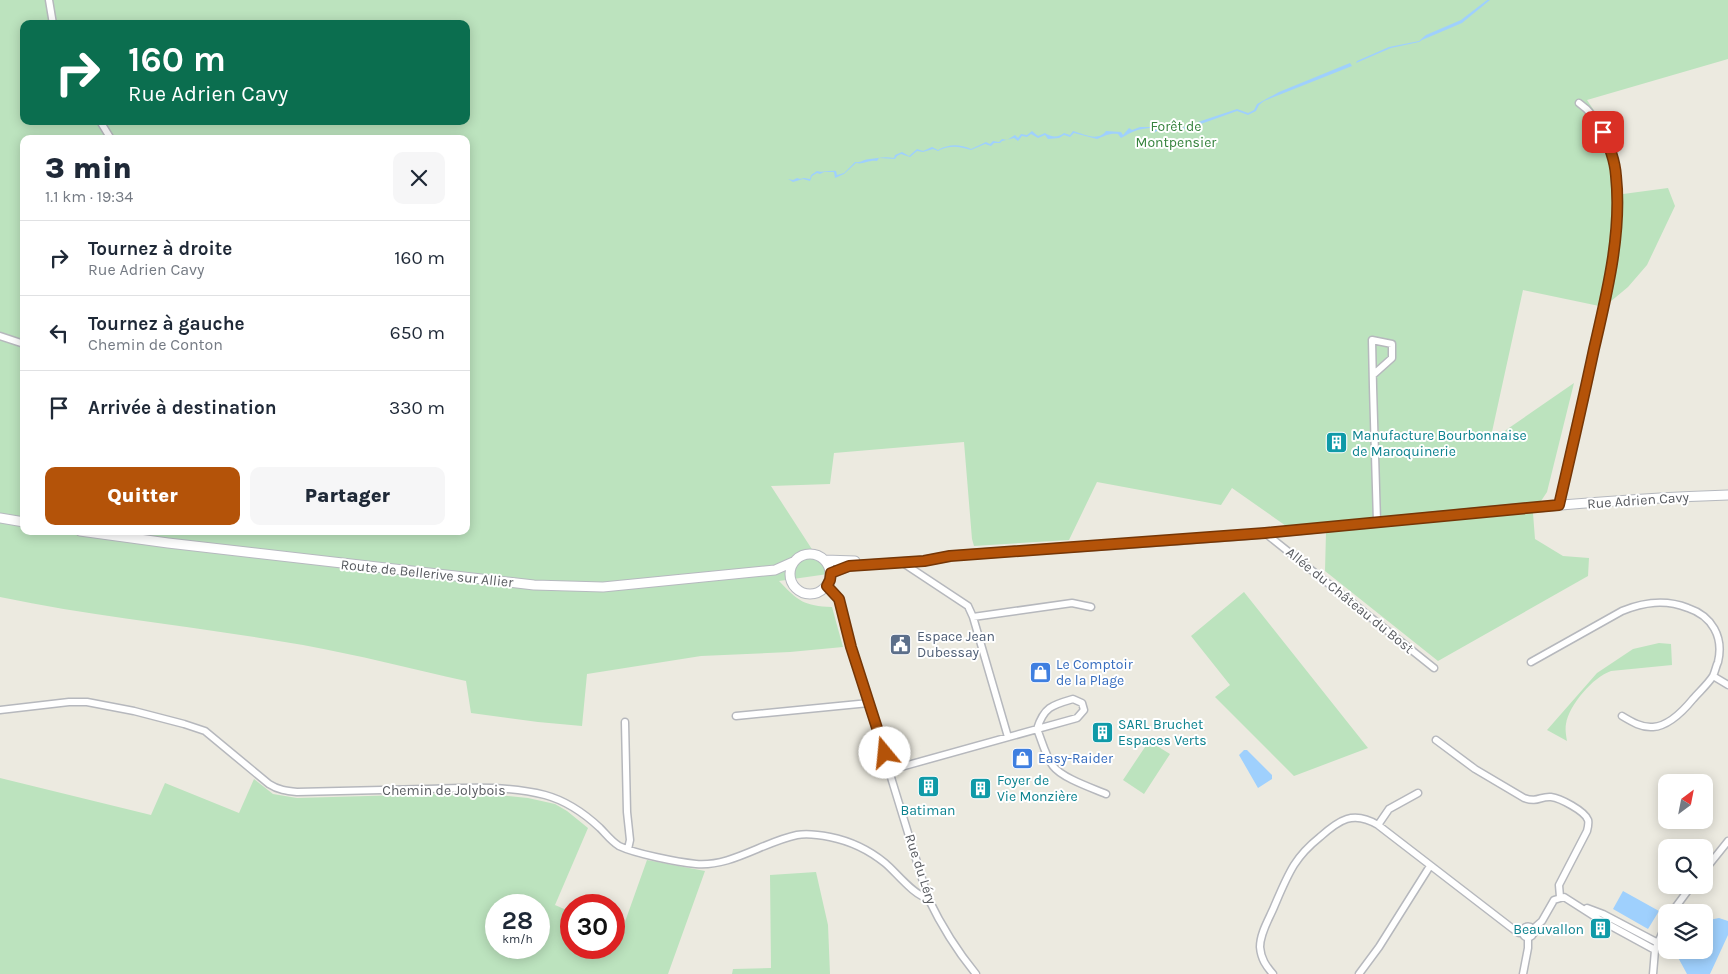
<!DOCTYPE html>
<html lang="fr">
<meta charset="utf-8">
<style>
body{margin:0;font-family:Karla,sans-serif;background:#f6f6f7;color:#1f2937;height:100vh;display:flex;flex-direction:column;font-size:19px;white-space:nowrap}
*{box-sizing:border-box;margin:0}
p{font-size:16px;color:#747a83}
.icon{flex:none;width:28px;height:28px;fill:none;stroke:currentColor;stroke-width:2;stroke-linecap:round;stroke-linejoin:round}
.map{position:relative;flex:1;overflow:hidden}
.sheet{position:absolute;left:20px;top:135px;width:450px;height:400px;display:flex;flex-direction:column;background:#fff;border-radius:10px;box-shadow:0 2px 12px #0003}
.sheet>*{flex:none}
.banner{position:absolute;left:20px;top:20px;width:450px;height:105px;border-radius:10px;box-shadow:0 2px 12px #0003;background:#0b6e4f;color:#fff;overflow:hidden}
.needle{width:32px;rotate:32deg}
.tools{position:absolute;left:1658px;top:774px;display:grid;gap:10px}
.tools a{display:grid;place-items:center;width:55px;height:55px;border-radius:10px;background:#fff;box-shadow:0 2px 12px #0003;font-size:25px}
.speed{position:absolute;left:485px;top:894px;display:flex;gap:10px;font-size:25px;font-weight:700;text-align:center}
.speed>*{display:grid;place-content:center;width:65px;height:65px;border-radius:50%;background:#fff;box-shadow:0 2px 12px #0003;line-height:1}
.speed small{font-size:12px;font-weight:400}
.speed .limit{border:8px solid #d22;background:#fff;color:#111}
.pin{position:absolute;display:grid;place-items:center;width:42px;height:42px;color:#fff;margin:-21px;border-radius:10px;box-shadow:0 2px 8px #0006}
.me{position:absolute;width:55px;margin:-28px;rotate:343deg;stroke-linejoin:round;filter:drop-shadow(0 0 4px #0008)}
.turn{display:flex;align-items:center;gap:18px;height:105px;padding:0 25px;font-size:22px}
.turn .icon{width:65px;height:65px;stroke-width:2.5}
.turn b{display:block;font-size:35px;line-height:42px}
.round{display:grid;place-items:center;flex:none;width:52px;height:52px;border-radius:10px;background:#f6f6f7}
.overview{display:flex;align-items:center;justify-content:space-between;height:85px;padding:0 25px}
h1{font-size:30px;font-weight:800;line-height:38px}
.primary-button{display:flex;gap:10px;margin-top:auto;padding:10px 25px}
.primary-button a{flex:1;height:58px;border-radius:10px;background:#b45309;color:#fff;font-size:20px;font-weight:800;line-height:58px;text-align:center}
.primary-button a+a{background:#f6f6f7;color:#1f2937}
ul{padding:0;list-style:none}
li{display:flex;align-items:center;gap:15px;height:75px;padding:0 25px;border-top:1px solid #e0e1e3}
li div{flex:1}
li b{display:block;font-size:19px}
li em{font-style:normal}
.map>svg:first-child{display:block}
.green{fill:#bce3be;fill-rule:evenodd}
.water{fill:#9fd0fd}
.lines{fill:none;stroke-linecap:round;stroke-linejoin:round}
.minor-casing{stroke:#b6b8bd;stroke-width:9}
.secondary-casing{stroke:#b6b9bf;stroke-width:11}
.minor{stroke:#fff;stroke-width:6}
.secondary{stroke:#fff;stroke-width:9}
.route-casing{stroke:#753606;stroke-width:12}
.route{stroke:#b45309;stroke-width:9}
.labels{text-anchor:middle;stroke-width:4;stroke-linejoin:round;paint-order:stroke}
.park-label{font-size:14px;fill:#36833d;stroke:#fff}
.culture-label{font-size:14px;fill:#0d838f;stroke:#fff;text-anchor:start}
.street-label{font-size:14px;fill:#595c61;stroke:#fff}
.service-label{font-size:14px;fill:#4e5e75;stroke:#fff;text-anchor:start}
.shop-label{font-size:14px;fill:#366cbe;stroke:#fff;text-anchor:start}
</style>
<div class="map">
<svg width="1728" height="974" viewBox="0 0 1728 974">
<rect width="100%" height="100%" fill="#eceae0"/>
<path class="green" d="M0,0H1728V59L1587,100L1601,121L1618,157L1623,194L1668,188L1675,206L1647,265L1628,287L1604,307L1523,290L1490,441L1574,383L1547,492L1533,513L1535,539L1563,556L1589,558L1588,576L1438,661L1325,571L1326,532L1299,535L1232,488L1221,505L1097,482L1069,540L974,546L972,539L964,442L834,453L830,484L771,486L828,574L779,581C798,601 804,606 832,607L843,647L790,652L701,656L587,674L582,726L538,722L471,713L466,681C412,669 358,655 303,645C202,627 100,618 0,597ZM24,24H466V121H24ZM24,139H466V531H24Z
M1244,592L1368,748L1294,776L1215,697L1230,685L1191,636Z
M1659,643L1671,644L1672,665L1611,671C1593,677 1569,705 1566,724C1565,729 1566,735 1567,741L1547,730L1597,673L1633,649Z
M1149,741L1170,754L1144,794L1123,780Z
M0,778L151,815L165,783L239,813L254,779L273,794L297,798L475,793L528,798L555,804L567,811L588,828L555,905L571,912V948H614V931L621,933L647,860L705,871L668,974H0ZM496,905H539V948H496Z
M816,872L828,925L830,974H732L733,969L771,968L770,875Z"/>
<path class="water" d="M1487,0H1490L1462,23L1422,40L1419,42L1391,48L1356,63L1357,61L1389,47L1419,41L1426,35L1461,20Z
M1350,63L1352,66L1264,101L1259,105L1256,111L1248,115L1237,111L1198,125L1194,130L1187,127L1181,131L1172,128L1162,132L1157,131L1153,133L1150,128C1136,129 1132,132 1121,138L1118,134C1109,133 1105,136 1097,139L1074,133L1070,137L1064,135L1059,138L1048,139L1045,135L1038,138L1031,134L1027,137L1022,136L1018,141L1014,138L1002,141L1000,143H994L991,146L985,144L971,150C959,146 949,145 938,151L933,149L923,152L917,151L910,157L901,154L897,156L895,159L879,158L877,161C868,160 863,165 856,163L844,174L835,178L834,172H824L820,174L817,173L812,176L810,181L803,179L793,182L788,179L793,180L797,178L800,179L804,178L810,179L811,175L817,171C822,173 829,170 836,171L837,175L844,173L855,162C861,163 864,159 870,159C878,158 885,156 894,158L895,155L902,152L909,156L917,149L923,151L932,147L938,150C949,144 959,144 971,149L986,142L990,144L993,141L999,142L1002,139L1007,140L1015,135L1018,138L1021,134L1027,135L1032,131L1038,136L1045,133C1051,137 1058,138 1064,133L1070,135L1073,131C1084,134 1098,142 1106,131L1121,132L1123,135L1129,128L1132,130L1140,127H1151L1154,131L1157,129L1162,130L1171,126L1181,129L1188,125L1193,127L1198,122L1237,109L1248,113L1254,110L1257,104L1279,92Z
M1244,750H1247L1272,775V779L1258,788L1239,755Z
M1623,891L1659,911L1648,929L1613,909Z
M1719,918L1728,921V935L1710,974H1687L1674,950H1704V921Z"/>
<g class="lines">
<defs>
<path id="minor" d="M49,0L53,24
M100,121L111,139
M0,336L24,344
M1373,375L1392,358V344L1372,340L1373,387L1377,522
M1559,505C1571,453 1583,401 1594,349C1607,294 1622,232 1616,176C1614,150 1601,118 1579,103
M1265,533L1434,668
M903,563L968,606L973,617L1008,737
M827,586L839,599L851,647L928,898C941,925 957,951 976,974
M973,617L1072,603L1091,607
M1531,662L1622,611C1644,602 1665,599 1688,608C1712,616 1724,637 1718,662C1716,666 1715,672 1713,676C1708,684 1699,692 1693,699C1684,710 1669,726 1653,727C1642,728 1632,722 1622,716
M1713,676L1728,685
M0,710L69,702H87L134,711L184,724L205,731L269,784C278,790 287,791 297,792C340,791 383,790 425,789C465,788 506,785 545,795C567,801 584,813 600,828C606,834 611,841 619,846C636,854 677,862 696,864C731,867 763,842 797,835C808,833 820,835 830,837C850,841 869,850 885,863C895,871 915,897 928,898
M736,716L869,703
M625,722L627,812L630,840L628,849
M1037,729C1042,741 1045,755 1053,766C1062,778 1092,788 1106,794
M1436,740L1475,769L1524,798C1538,803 1540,796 1551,797C1560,798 1585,811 1588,820C1589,823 1588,827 1587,831L1559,885L1560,897
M890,770L1077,718L1084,710L1082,703L1073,699C1052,705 1044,707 1037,729
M1378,825L1389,809L1418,793
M1704,871L1728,841
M1587,908L1603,914L1658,943
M1672,912L1692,885
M1522.5 932a5.5 5.5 0 1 1 11 0a5.5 5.5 0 1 1-11 0Z
M1533,929L1542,921L1554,900L1564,897L1600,920L1655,950
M1273,974C1266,966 1261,959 1260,947C1260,933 1269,919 1274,907C1280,893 1286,878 1294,865C1301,854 1310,845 1320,837C1339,820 1353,810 1378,825L1513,929L1519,933H1523
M1359,974L1379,947L1430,866
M1523,974L1528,948V938
M1653,974L1655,950L1666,924"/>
<path id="secondary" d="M0,518L24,522
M80,531L168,543L534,585L603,587L775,570L793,562
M790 574a20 20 0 1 1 40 0a20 20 0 1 1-40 0Z
M825,560L855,561
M831,573L849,566L924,561L950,556C1056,548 1161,542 1267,533C1421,519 1574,500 1728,495"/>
</defs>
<use href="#minor" class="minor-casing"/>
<use href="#secondary" class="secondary-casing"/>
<use href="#minor" class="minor"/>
<use href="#secondary" class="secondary"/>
</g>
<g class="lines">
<defs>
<path id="route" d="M885,753L851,647L839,599L827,586L830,580L831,573L849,566L924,561L950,556L1265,533L1559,505C1571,453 1583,401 1594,349C1607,293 1622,233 1616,176C1615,160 1609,146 1603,132"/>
</defs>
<use href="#route" class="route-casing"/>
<use href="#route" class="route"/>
</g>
<defs>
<symbol id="building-square" viewBox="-11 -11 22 22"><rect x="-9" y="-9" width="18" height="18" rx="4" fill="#0f9aa8" stroke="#fff"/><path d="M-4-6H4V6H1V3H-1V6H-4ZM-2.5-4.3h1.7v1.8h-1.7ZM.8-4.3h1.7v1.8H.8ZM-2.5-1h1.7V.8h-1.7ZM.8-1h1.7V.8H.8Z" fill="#fff"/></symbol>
<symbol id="civic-square" viewBox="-11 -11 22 22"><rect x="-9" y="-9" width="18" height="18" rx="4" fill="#5c6f8a" stroke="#fff"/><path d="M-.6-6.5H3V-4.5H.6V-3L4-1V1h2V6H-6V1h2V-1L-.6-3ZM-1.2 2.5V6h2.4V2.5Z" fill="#fff"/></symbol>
<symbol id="shop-square" viewBox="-11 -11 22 22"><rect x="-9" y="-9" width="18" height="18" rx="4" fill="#3f7fe0" stroke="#fff"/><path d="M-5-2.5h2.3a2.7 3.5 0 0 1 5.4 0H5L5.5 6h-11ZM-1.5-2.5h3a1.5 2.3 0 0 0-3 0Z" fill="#fff"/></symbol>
</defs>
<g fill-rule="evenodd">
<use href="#building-square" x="1324" y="430" width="25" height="25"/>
<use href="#civic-square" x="888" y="632" width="25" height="25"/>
<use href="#shop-square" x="1028" y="660" width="25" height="25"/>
<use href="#building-square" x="1090" y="720" width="25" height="25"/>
<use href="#shop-square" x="1010" y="746" width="25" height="25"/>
<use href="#building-square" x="916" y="774" width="25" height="25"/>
<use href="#building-square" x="968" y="776" width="25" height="25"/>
<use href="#building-square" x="1588" y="916" width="25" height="25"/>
</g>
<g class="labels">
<g class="park-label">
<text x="1176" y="131">Forêt de<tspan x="1176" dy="16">Montpensier</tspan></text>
</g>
<g class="culture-label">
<text x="1352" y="440">Manufacture Bourbonnaise<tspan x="1352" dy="16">de Maroquinerie</tspan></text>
<text x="1118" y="729">SARL Bruchet<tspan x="1118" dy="16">Espaces Verts</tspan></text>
<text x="997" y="785">Foyer de<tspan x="997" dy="16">Vie Monzière</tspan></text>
<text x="928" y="815" text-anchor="middle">Batiman</text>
<text x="1584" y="934" text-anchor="end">Beauvallon</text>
</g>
<g class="street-label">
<text transform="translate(1638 500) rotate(-4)" y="5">Rue Adrien Cavy</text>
<text transform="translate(427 573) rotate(6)" y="5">Route de Bellerive sur Allier</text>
<text transform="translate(1350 600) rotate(39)" y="5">Allée du Château du Bost</text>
<text x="444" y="795">Chemin de Jolybois</text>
<text transform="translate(921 869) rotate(72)" y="5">Rue du Léry</text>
</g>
<g class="service-label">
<text x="917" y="641">Espace Jean<tspan x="917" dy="16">Dubessay</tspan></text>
</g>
<g class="shop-label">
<text x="1056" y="669">Le Comptoir<tspan x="1056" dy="16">de la Plage</tspan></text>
<text x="1038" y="763">Easy-Raider</text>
</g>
</g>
</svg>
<div class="tools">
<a><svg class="needle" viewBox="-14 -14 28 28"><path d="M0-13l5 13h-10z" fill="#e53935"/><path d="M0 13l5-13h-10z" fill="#747a83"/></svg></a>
<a><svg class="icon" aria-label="search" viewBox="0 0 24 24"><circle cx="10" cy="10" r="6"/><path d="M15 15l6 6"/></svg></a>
<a><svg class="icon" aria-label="layers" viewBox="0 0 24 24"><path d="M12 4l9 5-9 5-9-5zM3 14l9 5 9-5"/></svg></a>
</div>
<div class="speed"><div>28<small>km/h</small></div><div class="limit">30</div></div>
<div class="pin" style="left:1603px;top:132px;background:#d93025"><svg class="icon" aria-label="arrive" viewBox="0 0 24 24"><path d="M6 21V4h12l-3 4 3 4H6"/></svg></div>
<svg class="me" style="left:885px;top:753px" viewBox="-20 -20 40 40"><circle r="19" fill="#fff"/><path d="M0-13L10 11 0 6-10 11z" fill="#b45309"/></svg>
<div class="banner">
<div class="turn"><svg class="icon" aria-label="right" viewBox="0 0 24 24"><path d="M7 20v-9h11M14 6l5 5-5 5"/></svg><div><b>160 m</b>Rue Adrien Cavy</div></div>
</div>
<section class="sheet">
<div class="overview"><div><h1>3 min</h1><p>1.1 km · 19:34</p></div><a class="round"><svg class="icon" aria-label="close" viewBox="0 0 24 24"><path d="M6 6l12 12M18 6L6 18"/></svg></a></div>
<ul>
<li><svg class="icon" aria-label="right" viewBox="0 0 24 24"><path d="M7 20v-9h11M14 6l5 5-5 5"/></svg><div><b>Tournez à droite</b><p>Rue Adrien Cavy</p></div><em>160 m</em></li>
<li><svg class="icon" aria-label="left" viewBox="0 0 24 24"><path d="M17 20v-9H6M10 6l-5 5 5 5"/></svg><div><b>Tournez à gauche</b><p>Chemin de Conton</p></div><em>650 m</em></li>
<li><svg class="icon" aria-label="arrive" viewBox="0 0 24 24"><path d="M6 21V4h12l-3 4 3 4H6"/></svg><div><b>Arrivée à destination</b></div><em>330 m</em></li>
</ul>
<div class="primary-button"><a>Quitter</a><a>Partager</a></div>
</section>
</div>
